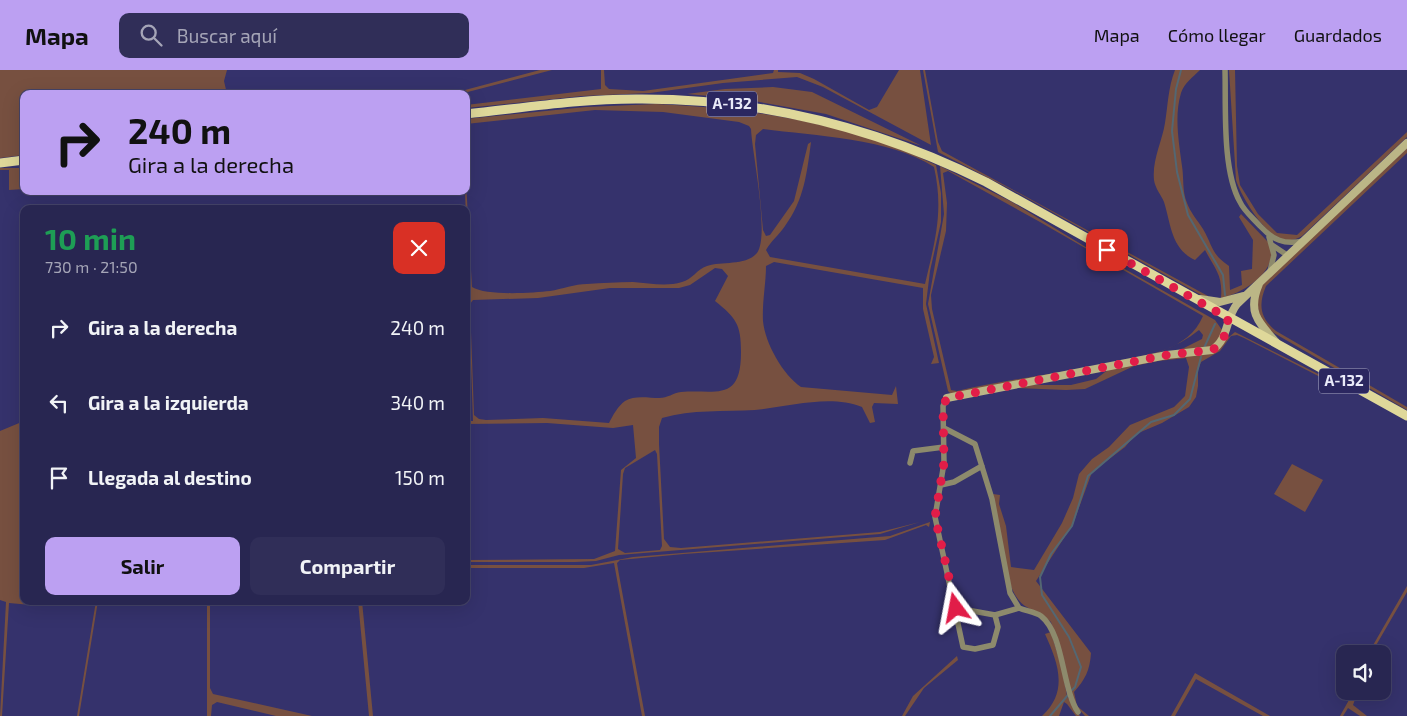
<!DOCTYPE html>
<html lang="es">
<meta charset="utf-8">
<style>
body{margin:0;font-family:"Exo 2",sans-serif;background:#302e58;color:#f1f3f6;height:100vh;display:flex;flex-direction:column;font-size:19px;white-space:nowrap}
*{box-sizing:border-box;margin:0}
p{font-size:16px;color:#a5a5b7}
.icon{flex:none;width:28px;height:28px;fill:none;stroke:currentColor;stroke-width:2;stroke-linecap:round;stroke-linejoin:round}
.map{position:relative;flex:1;overflow:hidden}
.drawer{position:absolute;left:20px;top:135px;width:450px;height:400px;display:flex;flex-direction:column;background:#282651;border-radius:10px;box-shadow:0 5px 20px #0002,0 0 0 1px #444368}
.drawer>*{flex:none}
.banner{position:absolute;left:20px;top:20px;width:450px;height:105px;border-radius:10px;box-shadow:0 5px 20px #0002,0 0 0 1px #444368;background:#bca0f2;color:#111;overflow:hidden}
.controls{position:absolute;left:1336px;top:575px;display:grid;gap:10px}
.controls a{display:grid;place-items:center;width:55px;height:55px;border-radius:10px;background:#282651;box-shadow:0 5px 20px #0002,0 0 0 1px #444368;font-size:25px}
.pin{position:absolute;display:grid;place-items:center;width:42px;height:42px;color:#fff;margin:-21px;border-radius:10px;box-shadow:0 2px 8px #0006}
.me{position:absolute;width:55px;margin:-28px;rotate:347deg;stroke-linejoin:round;filter:drop-shadow(0 0 4px #0008)}
.turn{display:flex;align-items:center;gap:18px;height:105px;padding:0 25px;font-size:22px}
.turn .icon{width:65px;height:65px;stroke-width:2.5}
.turn b{display:block;font-size:35px;line-height:42px}
.round{display:grid;place-items:center;flex:none;width:52px;height:52px;border-radius:10px;background:#302e58}
.summary{display:flex;align-items:center;justify-content:space-between;height:85px;padding:0 25px}
h1{font-size:30px;font-weight:700;line-height:38px;color:#1e9e55}
.button{display:flex;gap:10px;margin-top:auto;padding:10px 25px}
.button a{flex:1;height:58px;border-radius:10px;background:#bca0f2;color:#111;font-size:20px;font-weight:700;line-height:58px;text-align:center}
.button a+a{background:#302e58;color:#f1f3f6}
ul{padding:0;list-style:none}
li{display:flex;align-items:center;gap:15px;height:75px;padding:0 25px}
li div{flex:1}
li b{display:block;font-size:19px}
li em{font-style:normal}
header{display:flex;align-items:center;gap:30px;box-sizing:border-box;height:70px;padding:0 25px;background:#bca0f2;color:#111}
header strong{font-size:24px}
nav{display:flex;gap:28px;margin-inline-start:auto;font-size:18px}
.search{width:350px;height:45px;background:#302e58;display:flex;align-items:center;gap:12px;box-sizing:border-box;padding:0 18px;border-radius:10px;color:#a5a5b7;font-size:19px}
.map>svg:first-child{display:block}
.green{fill:#775040;fill-rule:evenodd}
.lines{fill:none;stroke-linecap:round;stroke-linejoin:round}
.stream{stroke:#536773;stroke-width:2}
.street{stroke:#8d8a6c;stroke-width:5.5}
.secondary{stroke:#bbb686;stroke-width:8}
.primary{stroke:#dfd89a;stroke-width:9}
.route{stroke:#e11d48;stroke-width:9;stroke-dasharray:0 16.2}
.labels{text-anchor:middle;stroke-width:5;stroke-linejoin:round;paint-order:stroke}
.shield{fill:#2b2760;stroke:#b0b0cb;stroke-width:1}
.shield-label{font-size:15px;font-weight:bold;fill:#e9eaf9}
</style>
<header>
<strong>Mapa</strong>
<div class="search"><svg class="icon" aria-label="search" viewBox="0 0 24 24"><circle cx="10" cy="10" r="6"/><path d="M15 15l6 6"/></svg>Buscar aquí</div>
<nav><a>Mapa</a><a>Cómo llegar</a><a>Guardados</a></nav>
</header>
<div class="map">
<svg width="1407" height="646" viewBox="0 0 1407 646">
<rect width="100%" height="100%" fill="#35326c"/>
<path class="green" d="M0,0H227L224,11L227,24H24V85L0,88Z
M540,0H552L460,24H450Z
M601,0H604L605,15L609,19L643,21L773,3L774,0H778V2L800,3L814,9L869,40L877,37L899,0H920L931,75L823,17L797,7L723,13L650,23L582,26L466,38V35L601,19Z
M923,0H925L938,72L942,81L1208,226H1203L1014,121L938,82Z
M1175,0H1200C1193,7 1184,13 1181,23C1174,46 1179,73 1182,96C1184,108 1182,121 1187,133C1190,142 1198,151 1203,159C1213,176 1211,184 1229,196L1230,220L1242,215L1241,201L1252,199L1253,170L1239,147L1241,144L1270,174C1279,201 1244,223 1221,228C1223,205 1215,199 1205,180L1195,190C1171,179 1171,154 1164,132C1161,125 1155,118 1154,110C1152,90 1162,72 1165,53C1168,35 1168,18 1175,0Z
M1229,0H1235L1237,96L1240,115L1258,144L1277,163L1297,165L1407,62V67L1302,166C1296,170 1287,172 1280,169C1263,162 1241,126 1236,110Z
M773,17L812,22L922,76L826,44L743,29L687,24L725,19Z
M656,34C751,38 849,53 936,95L941,123V152L930,201L926,234L939,293L931,294L934,287L923,239V218L774,192L766,196C766,213 762,233 763,251C765,273 783,305 801,317L892,325L896,316L898,334L874,333L872,337L875,352L870,353L862,337C829,324 789,337 755,340C724,342 692,339 662,348L659,357V374L664,469L670,477L681,478L880,462L920,452L880,464L619,485L596,491L575,492H466V490L594,489L615,481L621,400L636,388L633,355L613,358L547,353L466,354V351H473L465,121L466,112L472,217C486,226 532,223 550,221C562,219 575,214 587,214C602,213 618,212 633,212C649,213 666,217 682,212C692,210 697,199 707,196C722,191 746,196 757,183C770,165 752,83 751,59L749,56L739,52L663,42L595,40L466,54V49L586,37ZM763,59C815,66 889,68 934,97C944,141 935,171 925,214L770,187L766,180C771,171 779,165 785,156C804,130 807,103 811,72L808,74L794,131L770,165L766,166L763,160L755,74L756,65ZM715,198L722,199L728,206L715,231C736,248 741,254 741,282C741,333 716,319 681,322C673,323 668,328 659,328C649,328 634,325 625,331C618,336 613,345 609,353L543,348L486,350L479,349L474,345L470,234L473,230L538,228L610,218H679L690,215ZM655,380L657,384L662,476L660,480L625,483L618,479L623,404L625,398Z
M1407,78V83L1266,216C1258,235 1260,248 1276,261L1407,337V340L1267,259C1256,244 1255,230 1263,213Z
M940,96L1012,132L1084,176L1215,250L1222,260L1219,271L1209,279L1176,282L1202,269L1203,265L1199,260C1155,296 1072,302 1016,311C994,314 973,320 952,325L948,321L928,234L944,144ZM948,101L1040,152L1203,246C1196,263 1181,274 1164,280C1151,285 1136,287 1123,290C1068,303 1012,308 957,321L951,320L932,239L931,225L946,161L947,133L943,103Z
M0,98H24V119L9,120V100H0Z
M1235,262L1338,314L1333,323H1330L1332,313L1244,268L1237,265L1231,266L1220,281L1201,292L1198,300V316L1196,327L1189,337L1162,353L1136,364L1125,377L1092,402L1073,454L1036,511L1091,583C1090,600 1085,610 1074,622L1077,636L1089,646H1085L1074,634L1051,552C1031,534 1022,544 1010,514L993,424L1000,425L999,434L1006,456L1011,497L1034,500L1062,453L1073,428L1079,404L1092,389L1109,377L1130,355L1174,337L1185,326L1189,297L1186,288L1158,291L1134,296L1085,319L1066,320L1016,318L1024,315H1071L1096,309L1109,299L1143,291L1208,284Z
M24,351V356L20,357L19,361L24,365V531H34L31,535L9,533L2,646H0L6,532L0,530V361Z
M1292,394L1323,410L1305,442L1274,424Z
M930,452L929,457L926,455L885,470L684,484L620,490L617,493L619,505L645,646H642L614,493L584,498H466V495H591L633,487L890,466Z
M1407,516V522L1371,584H1368Z
M96,531H98L79,646H77Z
M207,531H210V618L213,624L312,646H276L217,632L212,635L211,646H207Z
M358,531H362L373,646H369Z
M1051,562L1062,599L1067,626L1080,646H1076L1067,634L1064,632L1059,646H1042C1069,621 1058,593 1045,564Z
M957,586L958,590L924,618L905,646H902L913,626Z
M1195,603L1270,646H1263L1196,609L1175,646H1171Z
M1354,621H1358L1353,635L1367,646H1360L1348,638L1343,646H1340Z"/>
<g class="lines">
<path class="stream" d="M1181,0L1176,19L1172,61L1177,102L1188,145L1223,205L1225,225
M1204,278L1215,254
M1071,621L1075,617L1081,597L1069,567L1042,525L1040,507L1051,484L1072,456L1088,406L1151,352L1174,345L1190,329L1201,287
M1050,646L1068,625"/>
<path class="street" d="M1225,0C1226,37 1222,100 1240,132C1244,141 1253,148 1260,156C1273,170 1284,175 1303,171
M1269,167L1274,185L1270,201
M1272,175L1287,185
M947,328L943,336L944,393L935,447L963,577L975,579L993,575L998,557L995,545L956,538
M944,358L975,374L992,429L1010,523L1019,538L995,545
M910,393L913,381L944,377
M941,415L954,412L982,396
M1019,538C1026,541 1035,542 1041,546C1064,564 1062,619 1078,642"/>
<path class="secondary" d="M1259,214C1247,242 1258,252 1276,272
M1200,229L1220,232L1243,226
M947,328L1167,285L1212,280C1229,269 1225,249 1237,234L1407,73"/>
<path class="primary" d="M466,44C523,38 579,29 636,29C759,28 876,57 986,112L1407,346
M0,93L24,90"/>
</g>
<g class="lines">
<path class="route" d="M956,538L935,447L944,393L943,336L947,328L1167,285L1212,280C1224,273 1227,261 1228,248L1107,180"/>
</g>
<g class="labels">
<g class="shield">
<rect x="707" y="21.5" width="50" height="25" rx="4"/>
<rect x="1319" y="298.5" width="50" height="25" rx="4"/>
</g>
<g class="shield-label">
<text x="732" y="39">A-132</text>
<text x="1344" y="316">A-132</text>
</g>
</g>
</svg>
<div class="controls">
<a><svg class="icon" aria-label="sound" viewBox="0 0 24 24"><path d="M4 9h4l5-4v14l-5-4H4zM17 9q2 3 0 6"/></svg></a>
</div>
<div class="pin" style="left:1107px;top:180px;background:#d93025"><svg class="icon" aria-label="arrive" viewBox="0 0 24 24"><path d="M6 21V4h12l-3 4 3 4H6"/></svg></div>
<svg class="me" style="left:956px;top:538px" viewBox="-20 -20 40 40"><path d="M0-17L14 15 0 8-14 15z" fill="#e11d48" stroke="#fff" stroke-width="4"/></svg>
<div class="banner">
<div class="turn"><svg class="icon" aria-label="right" viewBox="0 0 24 24"><path d="M7 20v-9h11M14 6l5 5-5 5"/></svg><div><b>240 m</b>Gira a la derecha</div></div>
</div>
<section class="drawer">
<div class="summary"><div><h1>10 min</h1><p>730 m · 21:50</p></div><a class="round" style="background:#d93025;color:#fff"><svg class="icon" aria-label="close" viewBox="0 0 24 24"><path d="M6 6l12 12M18 6L6 18"/></svg></a></div>
<ul>
<li><svg class="icon" aria-label="right" viewBox="0 0 24 24"><path d="M7 20v-9h11M14 6l5 5-5 5"/></svg><div><b>Gira a la derecha</b></div><em>240 m</em></li>
<li><svg class="icon" aria-label="left" viewBox="0 0 24 24"><path d="M17 20v-9H6M10 6l-5 5 5 5"/></svg><div><b>Gira a la izquierda</b></div><em>340 m</em></li>
<li><svg class="icon" aria-label="arrive" viewBox="0 0 24 24"><path d="M6 21V4h12l-3 4 3 4H6"/></svg><div><b>Llegada al destino</b></div><em>150 m</em></li>
</ul>
<div class="button"><a>Salir</a><a>Compartir</a></div>
</section>
</div>
